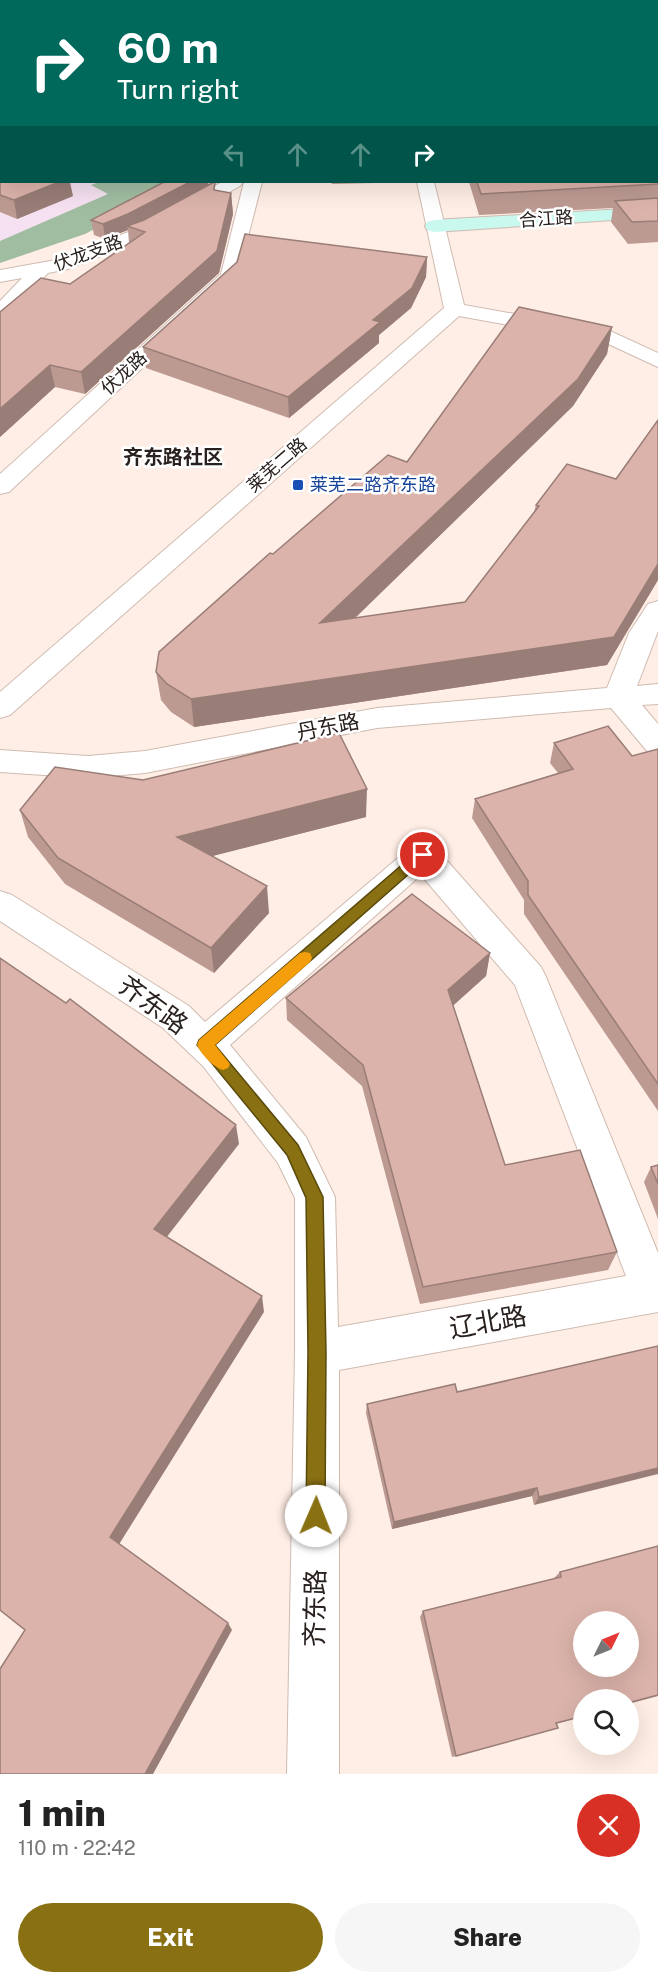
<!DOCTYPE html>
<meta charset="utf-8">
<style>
body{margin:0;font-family:"Public Sans","Noto Sans SC",sans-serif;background:#f6f6f6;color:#222;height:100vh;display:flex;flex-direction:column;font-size:22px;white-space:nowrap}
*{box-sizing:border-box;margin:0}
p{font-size:20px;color:#767676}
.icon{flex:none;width:33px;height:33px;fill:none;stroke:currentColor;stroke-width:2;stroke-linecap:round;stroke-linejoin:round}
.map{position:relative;height:1774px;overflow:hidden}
.drawer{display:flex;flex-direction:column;background:#fff;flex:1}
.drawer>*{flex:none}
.banner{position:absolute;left:0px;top:0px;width:658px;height:183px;box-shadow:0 6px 24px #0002;background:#00695c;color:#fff;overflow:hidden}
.needle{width:39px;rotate:47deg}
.tools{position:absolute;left:573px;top:1611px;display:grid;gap:12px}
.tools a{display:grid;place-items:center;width:66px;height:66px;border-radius:50%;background:#fff;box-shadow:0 6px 24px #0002;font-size:30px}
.pin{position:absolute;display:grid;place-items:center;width:51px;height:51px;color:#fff;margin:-26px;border:3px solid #fff;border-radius:50%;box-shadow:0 2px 6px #0007}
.me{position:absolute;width:66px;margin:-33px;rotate:1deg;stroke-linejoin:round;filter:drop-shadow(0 0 4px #0008)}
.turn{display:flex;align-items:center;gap:21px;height:126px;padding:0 18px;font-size:27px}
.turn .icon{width:78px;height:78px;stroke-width:2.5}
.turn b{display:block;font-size:42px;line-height:51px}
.lanes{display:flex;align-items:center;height:57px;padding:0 18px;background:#0003;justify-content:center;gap:30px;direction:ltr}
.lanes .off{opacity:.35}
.round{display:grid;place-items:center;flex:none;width:63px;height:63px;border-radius:32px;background:#f6f6f6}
.summary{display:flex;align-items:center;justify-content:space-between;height:102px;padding:0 18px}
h1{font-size:36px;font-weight:800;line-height:45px}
.cta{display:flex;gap:12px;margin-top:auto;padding:12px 18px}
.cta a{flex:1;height:69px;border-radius:36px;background:#897012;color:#fff;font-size:24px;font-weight:800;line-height:69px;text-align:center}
.cta a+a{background:#f6f6f6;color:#222}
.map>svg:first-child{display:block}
.commercial{fill:#f5e1f1}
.forest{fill:#a0bda2}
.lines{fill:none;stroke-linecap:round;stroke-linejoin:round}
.street-casing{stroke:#cfbbb1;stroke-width:2}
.secondary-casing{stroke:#cfbbb1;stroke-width:2}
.highway-casing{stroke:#d4d3d2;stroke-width:2}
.street{fill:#fff;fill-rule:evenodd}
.secondary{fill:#c9f8ef;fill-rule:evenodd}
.highway{fill:#4be8cb;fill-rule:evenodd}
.wall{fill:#bc9a92}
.shaded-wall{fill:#997d77}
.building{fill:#dbb3aa;stroke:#997d77;stroke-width:1.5;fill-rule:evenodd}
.route{fill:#897012;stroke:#59490c;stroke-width:1.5}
.slow{fill:#f59e0b}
.transit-dot{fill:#1a4fb4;stroke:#fff;stroke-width:2}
.labels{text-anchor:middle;stroke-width:5;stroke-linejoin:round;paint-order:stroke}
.far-street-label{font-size:18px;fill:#29211e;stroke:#fff}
.far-transit-label{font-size:18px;fill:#164399;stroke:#fff;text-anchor:start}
.far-quarter-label{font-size:20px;font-weight:bold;fill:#29211e;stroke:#fff}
.street-label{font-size:21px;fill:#29211e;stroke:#fff}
.near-street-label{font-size:26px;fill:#29211e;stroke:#fff}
</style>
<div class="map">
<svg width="658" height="1774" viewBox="0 0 658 1774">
<rect width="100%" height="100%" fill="#ffeee5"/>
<path class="commercial" d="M1,90L2,182H132L109,194L0,241Z"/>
<path class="forest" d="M99,182H184L85,234L0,263V241L108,194L91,185Z"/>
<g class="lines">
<defs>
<path id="street" d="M313,0H327L312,2Z
M657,78L658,79V89L657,88Z
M222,182H243L240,186L145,239L68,269L48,273L7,317L0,319V301L22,278L0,282V270L56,260L131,231Z
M244,182H262L237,280L9,492L0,494V474L221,274Z
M417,182H434L464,305L610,331L658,353V367L604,342L459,316L10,715L0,718V692L444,308Z
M658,601V631L637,686L658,684V704L642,705L658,724V754L647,751L611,708L377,728L145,773L88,778L0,772V750L88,756L145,751L377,708L607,688L629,633L648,604Z
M423,843L434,846L541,967L546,977L658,1253V1312L339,1370V1774H287L295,1352V1198L278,1163L203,1066L163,1028L0,921V891L12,895L189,1006L205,1022L412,846ZM421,875L515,985L626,1276L338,1327L335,1197L306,1137L230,1045Z"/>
<path id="secondary" d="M418,0H445L417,2Z
M550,0H569L570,2H551Z
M658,207V217L434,232L427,230L425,226L427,222L434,220Z"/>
<path id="highway" d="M443,0H462L463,2H444Z
M500,0H518L519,2H501Z
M657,30H658V38H657Z
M657,56H658V64H657Z"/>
</defs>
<use href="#street" class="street-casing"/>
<use href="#secondary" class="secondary-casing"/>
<use href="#highway" class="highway-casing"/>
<use href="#street" class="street"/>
<use href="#secondary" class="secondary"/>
<use href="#highway" class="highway"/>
</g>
<path class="wall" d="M658,131V242L628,244L611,222L613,208L479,215L469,182H657Z
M0,149L73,196L17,219L0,212Z
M215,182V190L231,193L233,214L219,273L85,394L55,387L0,437L70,284L129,243L128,230L105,239L94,235L91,220L208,184Z
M331,182H416L332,184Z
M427,257L426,277L411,308L379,335V343L289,418L146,368L143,347Z
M612,327L607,354L573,406L355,618L465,602L534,512L536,505L616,479L658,420V580L607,665L194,727L171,712L161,700L156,672L273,554L407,462Z
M554,743L632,756L658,749V1111L524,914V900L472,818L475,799L558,773L550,763Z
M20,810L366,817L212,856L269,913L214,973L65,884L28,837Z
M490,953L486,976L453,1005L505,1165L617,1252L608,1270L420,1304L362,1086L287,1020L286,998Z
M658,1165V1219L644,1182L651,1167Z
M658,1346L534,1505L532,1496L392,1529L366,1413L367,1404L457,1392Z
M560,1572L658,1696L628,1704V1700H584V1716L556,1724L558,1728L452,1757L420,1617L423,1611L554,1579V1578Z"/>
<path class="shaded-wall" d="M2,57V80H0V58Z
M59,182H70L73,196L17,219L14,200Z
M190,182H208L209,187L132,228L127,226L128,230L105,239L103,224Z
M231,193L233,214L219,273L85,394L81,372Z
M427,257L426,277L411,308L379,335V343L289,418L288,397L373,320Z
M612,327L607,354L573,406L321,651L320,623Z
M50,365L55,387L0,437V409Z
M658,564V580L607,665L194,727L191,699Z
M367,789L366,817L181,864L177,837Z
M267,886L269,913L214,973L211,948Z
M490,953L486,976L445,1013L448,990Z
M236,1125L239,1144L159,1247L154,1229Z
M262,1296L264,1312L118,1546L110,1537Z
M658,1468V1474L534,1505L539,1497Z
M537,1488L532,1496L392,1529L394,1522Z
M228,1623L232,1630L153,1774H145Z"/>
<path class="building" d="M0,0H259L260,2H2V57L0,58Z
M657,131H658V184L481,194L477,182H657Z
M0,149H2V182H59L14,200L0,195Z
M164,182H190L128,214L103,224L91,220Z
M214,182H215L214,190L231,193L217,251L81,372L50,365L0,409V312L41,278L70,284L145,232L127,226L144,220Z
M658,198V221L632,222L615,201Z
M245,234L427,257L412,288L373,320L380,322L288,397L143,347L237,262Z
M519,307L612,327L578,379L320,623L465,602L539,506L536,505L567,464L616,479L658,420V564L614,637L191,699L167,684L156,672L159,652L270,553L273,554L388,455L407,462Z
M608,726L632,756L658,749V1084L528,895V881L475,799L573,769L554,743Z
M339,733L367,789L177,837L267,886L211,948L58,858L20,810L55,767L143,780Z
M412,894L490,953L448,990L505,1165L580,1150L617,1252L423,1287L363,1065L286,998Z
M0,958L66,1003L70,999L236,1125L154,1229L262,1296L110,1537L228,1623L145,1774H0V1669L25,1630L0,1610Z
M658,1165V1184L651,1167Z
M658,1346V1468L539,1497L537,1488L394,1522L367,1404L455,1384L457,1392Z
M658,1546V1695L628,1703V1700H584V1716L556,1723L558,1728L456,1756L423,1611L561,1577L560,1572ZM584,1622H628V1666H584Z"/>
<path class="route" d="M423,850L427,851L429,855L427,858L215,1045L298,1145L323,1197L326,1352L325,1516L322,1523L316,1526L309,1523L306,1516L308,1352L306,1198L287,1155L197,1045L199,1040L418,851Z"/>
<path class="slow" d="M305,952L310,953L312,958L310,962L215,1045L230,1064L228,1068L223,1070C213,1067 201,1054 197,1045L199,1040L300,953Z"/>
<rect class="transit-dot" x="292" y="479" width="12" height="12" rx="3"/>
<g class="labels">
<g class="far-street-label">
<text transform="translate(546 219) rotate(-4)" y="6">合江路</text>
<text transform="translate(88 253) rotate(-20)" y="6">伏龙支路</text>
<text transform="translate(124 373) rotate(-43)" y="6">伏龙路</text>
<text transform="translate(277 465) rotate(-41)" y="6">莱芜二路</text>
</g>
<g class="far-transit-label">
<text x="310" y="491">莱芜二路齐东路</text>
</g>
<g class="far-quarter-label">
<text x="173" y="464">齐东路社区</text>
</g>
<g class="street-label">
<text transform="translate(328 727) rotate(-11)" y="7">丹东路</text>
</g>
<g class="near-street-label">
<text transform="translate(153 1005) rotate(36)" y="9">齐东路</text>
<text transform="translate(488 1322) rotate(-10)" y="9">辽北路</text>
<text transform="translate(315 1608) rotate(-89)" y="9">齐东路</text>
</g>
</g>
</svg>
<div class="tools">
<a><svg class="needle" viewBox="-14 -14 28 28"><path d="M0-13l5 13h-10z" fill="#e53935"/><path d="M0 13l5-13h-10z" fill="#767676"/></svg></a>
<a><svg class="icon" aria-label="search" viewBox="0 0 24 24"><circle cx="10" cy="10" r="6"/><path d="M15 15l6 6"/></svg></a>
</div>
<div class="pin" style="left:423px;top:855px;background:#d93025"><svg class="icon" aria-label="arrive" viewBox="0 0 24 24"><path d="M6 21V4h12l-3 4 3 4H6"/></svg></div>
<svg class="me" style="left:316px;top:1516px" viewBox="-20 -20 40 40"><circle r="19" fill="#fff"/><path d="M0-13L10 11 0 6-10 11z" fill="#897012"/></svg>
<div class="banner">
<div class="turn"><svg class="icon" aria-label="right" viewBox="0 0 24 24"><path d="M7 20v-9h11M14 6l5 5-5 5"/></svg><div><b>60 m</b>Turn right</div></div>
<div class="lanes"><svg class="icon off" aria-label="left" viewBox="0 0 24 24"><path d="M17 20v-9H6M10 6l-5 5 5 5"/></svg><svg class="icon off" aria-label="ahead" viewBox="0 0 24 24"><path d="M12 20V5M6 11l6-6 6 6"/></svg><svg class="icon off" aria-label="ahead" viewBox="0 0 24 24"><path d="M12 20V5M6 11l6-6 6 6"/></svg><svg class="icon" aria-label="right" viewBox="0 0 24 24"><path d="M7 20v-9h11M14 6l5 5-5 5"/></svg></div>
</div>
</div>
<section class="drawer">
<div class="summary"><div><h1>1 min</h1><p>110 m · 22:42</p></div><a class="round" style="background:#d93025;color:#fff"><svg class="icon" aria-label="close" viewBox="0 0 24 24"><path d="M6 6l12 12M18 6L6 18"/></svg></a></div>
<div class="cta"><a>Exit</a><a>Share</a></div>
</section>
